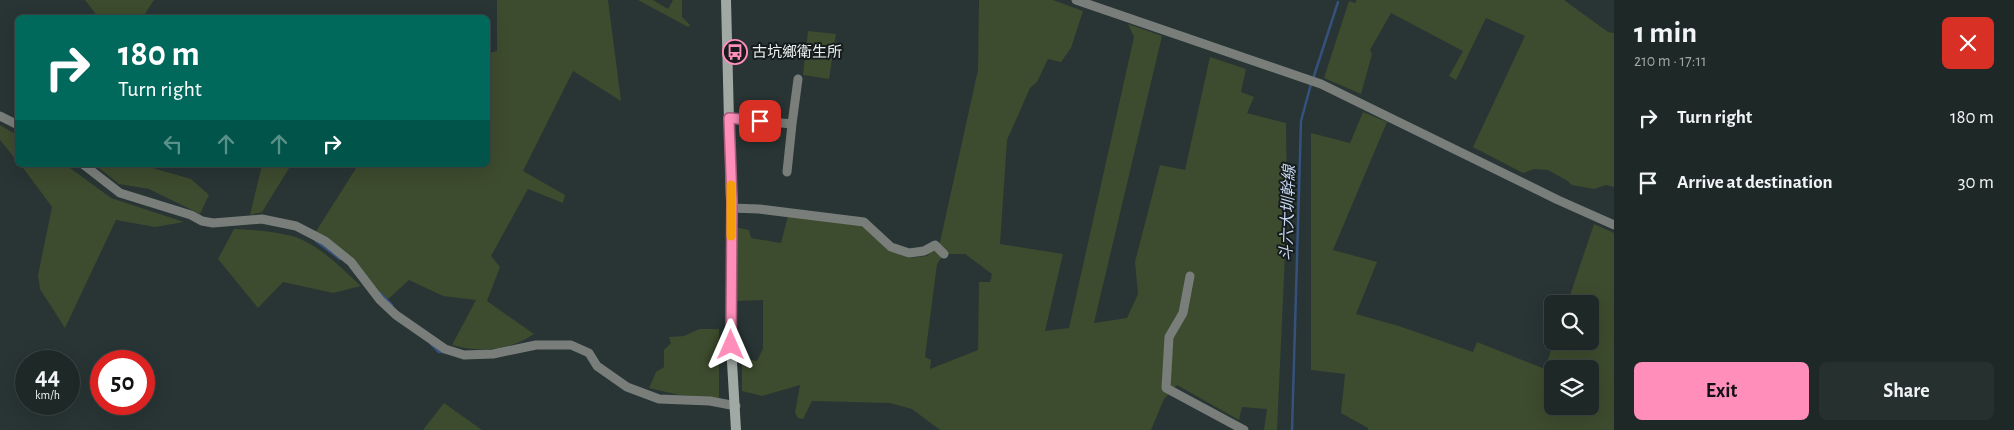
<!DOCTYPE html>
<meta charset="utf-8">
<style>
body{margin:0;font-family:"Alegreya Sans","Noto Sans TC",sans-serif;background:#26302f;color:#f1f3f6;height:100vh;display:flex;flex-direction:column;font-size:19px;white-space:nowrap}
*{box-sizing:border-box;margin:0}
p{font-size:16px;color:#a1a6a7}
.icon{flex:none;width:28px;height:28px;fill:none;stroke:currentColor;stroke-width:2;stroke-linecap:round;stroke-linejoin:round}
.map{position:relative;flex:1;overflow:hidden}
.sheet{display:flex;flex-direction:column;background:#1e2827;width:400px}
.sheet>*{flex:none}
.banner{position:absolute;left:15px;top:15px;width:475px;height:152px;border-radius:8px;box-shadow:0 5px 20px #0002,0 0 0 1px #3c4444;background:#00695c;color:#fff;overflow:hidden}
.controls{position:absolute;left:1544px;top:295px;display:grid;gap:10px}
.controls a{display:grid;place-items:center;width:55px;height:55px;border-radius:8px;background:#1e2827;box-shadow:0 5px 20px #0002,0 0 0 1px #3c4444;font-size:25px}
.speed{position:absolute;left:15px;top:350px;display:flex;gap:10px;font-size:25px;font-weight:700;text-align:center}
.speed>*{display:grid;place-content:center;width:65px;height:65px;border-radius:50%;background:#1e2827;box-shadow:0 5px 20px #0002,0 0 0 1px #3c4444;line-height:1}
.speed small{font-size:12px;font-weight:400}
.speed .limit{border:8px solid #d22;background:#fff;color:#111}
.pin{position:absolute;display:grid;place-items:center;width:42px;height:42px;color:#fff;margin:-21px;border-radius:10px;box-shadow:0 2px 8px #0006}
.me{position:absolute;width:55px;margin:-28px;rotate:0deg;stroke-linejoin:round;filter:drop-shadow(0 0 4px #0008)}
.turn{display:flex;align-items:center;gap:18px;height:105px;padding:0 20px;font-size:22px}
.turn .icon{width:65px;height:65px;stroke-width:2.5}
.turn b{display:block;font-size:35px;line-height:42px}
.lanes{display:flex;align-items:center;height:48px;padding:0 20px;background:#0003;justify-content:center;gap:25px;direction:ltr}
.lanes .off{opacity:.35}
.round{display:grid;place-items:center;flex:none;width:52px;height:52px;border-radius:8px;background:#26302f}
.headline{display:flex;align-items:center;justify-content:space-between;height:85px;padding:0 20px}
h1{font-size:30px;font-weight:700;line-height:38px}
.cta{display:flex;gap:10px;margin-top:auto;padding:10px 20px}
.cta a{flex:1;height:58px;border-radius:8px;background:#ff8ebb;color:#111;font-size:20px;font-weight:700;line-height:58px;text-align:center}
.cta a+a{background:#26302f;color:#f1f3f6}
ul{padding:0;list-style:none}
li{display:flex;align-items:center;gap:15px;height:65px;padding:0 20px}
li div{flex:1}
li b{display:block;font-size:19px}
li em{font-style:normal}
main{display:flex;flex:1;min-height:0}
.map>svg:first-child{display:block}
.green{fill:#3d4b2e;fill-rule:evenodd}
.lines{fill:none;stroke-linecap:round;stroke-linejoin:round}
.stream{stroke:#36517c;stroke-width:2.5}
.minor{stroke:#797e7b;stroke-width:9}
.secondary{stroke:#a1a9a4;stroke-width:10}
.route-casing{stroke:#a65c7a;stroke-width:12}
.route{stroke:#ff8ebb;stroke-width:9}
.slow{stroke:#f59e0b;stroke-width:9}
.labels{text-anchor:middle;stroke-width:4;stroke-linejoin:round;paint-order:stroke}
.poi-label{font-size:15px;fill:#e9f0f0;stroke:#161b1b;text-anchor:start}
.water-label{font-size:16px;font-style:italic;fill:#c5d7f2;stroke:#161b1b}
</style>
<main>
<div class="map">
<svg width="1614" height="430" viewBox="0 0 1614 430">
<rect width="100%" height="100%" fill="#283534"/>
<path class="green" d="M85,0H154L143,17L99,18Z
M497,0H608L621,101L573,71L523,171L565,195L563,203L528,189L491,256L500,267L487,301L534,334C512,350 478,353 452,345L476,300L443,296L409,280L386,301L326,236L315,233L358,165H488V53L497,51Z
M638,0H653L668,9L673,0H682V17L690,25L688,27Z
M979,0H1053L1083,11L1071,48L1061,62L1048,59L1037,82L1030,88L1007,140L1000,244L1063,254L1045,331L1069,328L1134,37L1128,24L1162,36L1094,323L1127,318L1138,294L1135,262L1160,165L1185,170L1210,57L1246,69L1241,92L1254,97L1247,113L1286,123L1287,211L1277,430H1264L1267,409L1242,407L1239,420L1177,385L1164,399L1151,430H940L912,409L890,403L812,401L803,419L798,418L795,413L800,385L762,396L742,391V351L747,359L757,361L763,349V300L737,301L735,227L749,230L751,238L781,243L788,216L862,226L890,250L909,258L927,256L940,242L978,70ZM944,254H965L992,274L990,282H979L978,350L930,369L931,360L925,357L937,264Z
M1356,0H1564L1608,32L1614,33V187L1606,185L1594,189L1572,185L1566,180L1548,170L1534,169L1523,173L1473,147L1525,36L1486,18L1456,80L1449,76L1463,51L1391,13L1370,50L1372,54L1361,94L1324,78L1349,1L1356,3Z
M808,31L836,34L829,79L803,75Z
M1363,112L1387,122L1333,250L1377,262L1356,314L1399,326L1473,352L1477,342L1545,369L1554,341H1590V304H1567L1594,224L1614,233V430H1368V428L1341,413L1345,374L1311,370V133L1350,143ZM1552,369H1590V406H1552Z
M0,125L17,135V161L0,140Z
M21,165H66L111,198L184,222L155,227L116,220L65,328L40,289L38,275L52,207Z
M95,165H142L191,179L209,195L200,214L149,189L119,184Z
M262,165H291L262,212L250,215Z
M234,229C253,230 273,231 292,236C319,244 341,268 361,286L333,293L283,282L258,308L218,259Z
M699,329H719V398L679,395L649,388L656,372L664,367V350L671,343L669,337L684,336Z
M444,403L482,430H423Z"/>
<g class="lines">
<path class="stream" d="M1313,79L1338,2
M316,241L340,259
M380,293L392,305
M431,344L439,352H445
M1292,430L1301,121L1311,84"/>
<path class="minor" d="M1076,0L1321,84L1558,200L1614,225
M0,116L18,125
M729,118L792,124L798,79
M84,165L120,193L191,215L202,221L213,223L262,219L296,226L325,241L351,262L380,300L396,315L445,349L464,355L493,354L536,345H571L589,353L597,366L627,387L659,399L710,401L736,406
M787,172L792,124
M731,208L759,209L864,222L891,247L909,253L924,251L935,245L944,254
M1190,276L1183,313L1169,337L1166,388L1244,430"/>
<path class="secondary" d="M726,0L731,201V345L736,430"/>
</g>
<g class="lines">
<defs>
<path id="route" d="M731,345L732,201L729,118L760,121"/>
</defs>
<use href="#route" class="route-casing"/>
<use href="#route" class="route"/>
<path class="slow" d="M731,185V236"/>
</g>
<defs>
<symbol id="bus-ring" viewBox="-11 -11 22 22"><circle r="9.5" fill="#161b1b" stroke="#ff8ebb" stroke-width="1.5"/><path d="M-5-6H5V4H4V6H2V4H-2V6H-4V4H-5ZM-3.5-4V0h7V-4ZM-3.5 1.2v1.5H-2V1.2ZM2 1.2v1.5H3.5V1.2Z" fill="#ff8ebb"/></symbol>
</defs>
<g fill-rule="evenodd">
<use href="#bus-ring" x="721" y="38" width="28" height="28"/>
</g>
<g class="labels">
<g class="poi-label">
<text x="752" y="57">古坑鄉衛生所</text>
</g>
<g class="water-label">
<text transform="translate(1287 213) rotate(-88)" y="6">斗六大圳幹線</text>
</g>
</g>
</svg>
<div class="controls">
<a><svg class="icon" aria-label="search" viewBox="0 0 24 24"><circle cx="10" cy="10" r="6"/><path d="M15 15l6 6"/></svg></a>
<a><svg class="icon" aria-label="layers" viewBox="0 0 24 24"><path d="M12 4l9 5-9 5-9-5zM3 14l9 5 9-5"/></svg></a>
</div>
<div class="speed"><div>44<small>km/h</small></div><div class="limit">50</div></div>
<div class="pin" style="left:760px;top:121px;background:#d93025"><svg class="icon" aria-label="arrive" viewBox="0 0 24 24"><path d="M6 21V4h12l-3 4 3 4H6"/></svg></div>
<svg class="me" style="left:731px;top:345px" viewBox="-20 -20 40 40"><path d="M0-17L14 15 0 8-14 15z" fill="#ff8ebb" stroke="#fff" stroke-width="4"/></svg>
<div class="banner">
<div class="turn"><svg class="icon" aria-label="right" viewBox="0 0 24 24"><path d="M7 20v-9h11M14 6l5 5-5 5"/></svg><div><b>180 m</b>Turn right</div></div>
<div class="lanes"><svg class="icon off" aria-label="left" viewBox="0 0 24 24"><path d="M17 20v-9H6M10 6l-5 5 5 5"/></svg><svg class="icon off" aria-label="ahead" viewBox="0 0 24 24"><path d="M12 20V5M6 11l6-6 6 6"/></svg><svg class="icon off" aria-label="ahead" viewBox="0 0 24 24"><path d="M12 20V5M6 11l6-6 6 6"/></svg><svg class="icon" aria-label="right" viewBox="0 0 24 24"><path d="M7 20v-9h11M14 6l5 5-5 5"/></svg></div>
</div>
</div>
<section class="sheet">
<div class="headline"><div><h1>1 min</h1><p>210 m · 17:11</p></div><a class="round" style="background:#d93025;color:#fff"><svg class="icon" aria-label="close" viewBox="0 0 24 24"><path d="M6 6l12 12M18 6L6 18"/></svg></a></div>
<ul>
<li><svg class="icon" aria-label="right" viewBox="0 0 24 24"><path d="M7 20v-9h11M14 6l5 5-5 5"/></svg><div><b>Turn right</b></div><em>180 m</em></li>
<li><svg class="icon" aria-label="arrive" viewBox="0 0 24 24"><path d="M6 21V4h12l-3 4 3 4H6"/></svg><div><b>Arrive at destination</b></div><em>30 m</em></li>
</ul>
<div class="cta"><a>Exit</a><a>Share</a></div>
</section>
</main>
